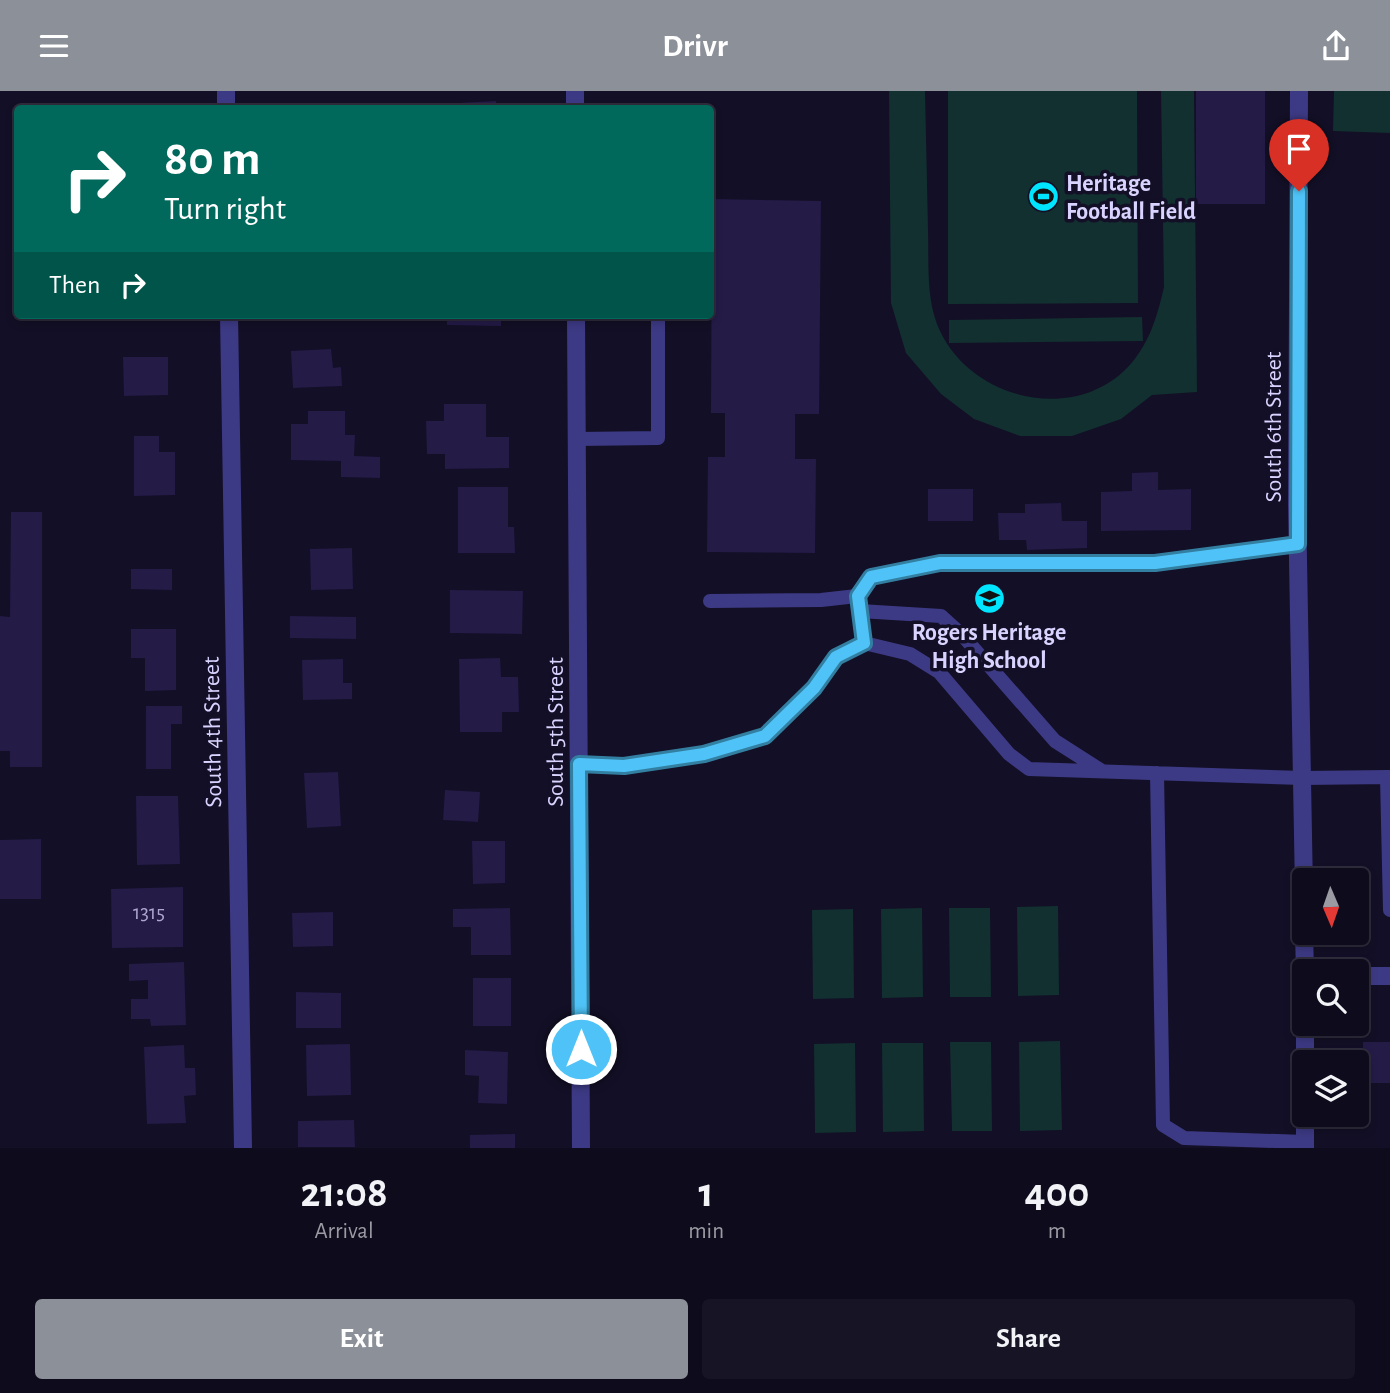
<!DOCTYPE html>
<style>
body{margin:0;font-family:"Alegreya Sans",sans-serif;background:#171425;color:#f1f3f6;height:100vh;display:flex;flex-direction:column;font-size:26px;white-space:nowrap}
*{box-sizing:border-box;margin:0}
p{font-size:23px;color:#9b9ba3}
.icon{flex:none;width:38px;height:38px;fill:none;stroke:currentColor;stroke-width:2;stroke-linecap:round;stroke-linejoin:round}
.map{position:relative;height:1057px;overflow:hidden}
.details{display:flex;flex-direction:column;background:#0e0b1c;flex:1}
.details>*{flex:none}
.top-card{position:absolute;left:14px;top:14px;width:700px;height:214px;border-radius:7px;box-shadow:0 4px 10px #0003,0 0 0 2px #2e2b3b;background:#00695c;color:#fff;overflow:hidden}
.needle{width:46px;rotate:178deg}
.buttons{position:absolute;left:1292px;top:777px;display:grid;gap:14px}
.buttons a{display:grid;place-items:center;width:77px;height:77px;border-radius:7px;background:#0e0b1c;box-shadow:0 4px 10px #0003,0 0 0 2px #2e2b3b;font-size:35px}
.pin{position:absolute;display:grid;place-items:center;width:60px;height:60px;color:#fff;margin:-72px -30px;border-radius:50% 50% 50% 0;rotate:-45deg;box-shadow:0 0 7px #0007}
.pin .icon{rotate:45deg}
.me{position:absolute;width:77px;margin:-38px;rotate:0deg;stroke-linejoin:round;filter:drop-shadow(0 0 5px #0008)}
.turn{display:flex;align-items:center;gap:24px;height:147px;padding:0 35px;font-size:32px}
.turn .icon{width:91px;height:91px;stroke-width:2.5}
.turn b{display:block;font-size:49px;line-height:60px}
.then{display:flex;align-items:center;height:66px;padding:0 35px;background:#0003;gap:14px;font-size:26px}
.eta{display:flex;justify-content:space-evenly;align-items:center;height:119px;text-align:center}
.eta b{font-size:42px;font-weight:700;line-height:49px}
.action{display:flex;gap:14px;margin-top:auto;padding:14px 35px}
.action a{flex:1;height:80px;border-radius:7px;background:#8c9099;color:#fff;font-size:28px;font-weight:700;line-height:80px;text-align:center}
.action a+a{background:#171425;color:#f1f3f6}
header{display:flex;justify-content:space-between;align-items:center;height:91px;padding:0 35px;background:#8c9099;color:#fff;font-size:32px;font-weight:700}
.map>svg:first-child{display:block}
.green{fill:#12302f}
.building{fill:#241b47}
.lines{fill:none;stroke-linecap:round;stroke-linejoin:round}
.service{stroke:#3d3a85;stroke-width:14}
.minor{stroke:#3d3a85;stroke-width:18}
.route-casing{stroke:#337fa1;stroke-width:18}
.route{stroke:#4fc3f7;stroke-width:12}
.labels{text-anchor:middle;stroke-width:7;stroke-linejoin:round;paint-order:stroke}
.number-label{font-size:21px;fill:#aca6d1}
.poi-label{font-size:24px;font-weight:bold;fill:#d9d4ff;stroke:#130f26;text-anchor:start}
.street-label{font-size:24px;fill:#d9d4ff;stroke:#130f26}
</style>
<header><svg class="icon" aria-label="menu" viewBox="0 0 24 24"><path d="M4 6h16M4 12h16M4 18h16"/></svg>Drivr<svg class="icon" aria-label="share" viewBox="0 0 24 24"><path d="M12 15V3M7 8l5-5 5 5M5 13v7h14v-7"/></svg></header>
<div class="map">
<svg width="1390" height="1057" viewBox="0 0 1390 1057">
<rect width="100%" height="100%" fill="#130f26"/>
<path class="green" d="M889,0H925C926,46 927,92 928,138C929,169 926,204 937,233C965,306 1070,335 1127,277C1149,254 1157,226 1164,196L1161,0H1194L1197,301L1152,304L1121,328L1072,345H1020L974,328L941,303L906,262L891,212Z
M948,0H1137L1138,212L948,213Z
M1334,0H1390V42L1333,40Z
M1142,226L1143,250L949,252V229Z
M1058,815L1059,904L1018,905L1017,816Z
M922,817L923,906L882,907L881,818Z
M949,817H990L991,906H950Z
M853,818L854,907L813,908L812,819Z
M1060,950L1062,1039L1020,1040L1019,951Z
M950,951H991L992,1040H952Z
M855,952L856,1041L815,1042L814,953Z
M882,952H923L924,1040L883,1041Z"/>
<path class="building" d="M1196,0H1265V113H1196Z
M496,10V18H458V12Z
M712,108L821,110L819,323H795V368H816L815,462L707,461L708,366H725V322H711Z
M447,224H501V235L447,234Z
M331,258L333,277L341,276L342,295L293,297L291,260Z
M123,266H168V304L124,305Z
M444,313H486V346H509V377L445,378V363H427L426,330H444Z
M308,320H345V344H355L354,365L380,366V387L341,386V370L291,369V333H308Z
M134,345H159V361H175V404L134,405Z
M1158,381V399L1191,398V439L1101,440V401L1132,400V382Z
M458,396H508V436H514L515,462H458Z
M928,398H973V430H928Z
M1061,412L1062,430H1087V457L1027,459L1026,449H999L998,422H1025V413Z
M11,421H42V676H10V660H0V525L10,526Z
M352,457L353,498L311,499L310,458Z
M131,478H172V499L131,498Z
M450,499L523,500L522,543L450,542Z
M290,525L356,526V548L290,547Z
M131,538H176V599L145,600V567H131Z
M500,567L501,586H518L519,621H502V641H460L459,568Z
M343,568V592H352V608L303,609L302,569Z
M146,615H182V633H171V678H146Z
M338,681L341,735L307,737L304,682Z
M445,699L480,701L478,731L443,729Z
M136,705H178L180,773L137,774Z
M41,748V808H0V749Z
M472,750H505V792L473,793Z
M183,796V856L112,857L111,798Z
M510,817L511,864H471V836H453V818Z
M333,821V855L293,856L292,822Z
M184,871L186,934L151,935L150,928H131V908H148V889L129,890V873Z
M473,887H511V935H473Z
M296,901L341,902V937H296Z
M1363,951H1390V992H1362Z
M350,953L351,1004L307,1005L306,954Z
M184,954L185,977H195L196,1004L184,1005L186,1032L147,1033L144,956Z
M465,959L508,961L507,1013L478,1012L479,985L465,984Z
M354,1029L355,1056H298V1030Z
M515,1043V1057H470V1044Z"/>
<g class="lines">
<path class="service" d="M577,348L658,347V224
M710,510L821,509L857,505
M860,520L941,525L963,545L1055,650L1102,680
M864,552L857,505L871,487L940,472H1155L1298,453
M579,673L624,675L704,663L765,645L814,597L836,566L864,552L910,563L939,581L1009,663L1029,678L1302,687L1390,686
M1157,682L1163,1034L1184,1047L1305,1051
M1387,686L1390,819"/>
<path class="minor" d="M226,0V18
M575,0V18
M1299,0L1297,414L1304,799
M229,224L243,1057
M576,224L581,1057
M1304,842L1305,880
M1356,885H1390
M1305,933V971
M1305,1024V1057"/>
</g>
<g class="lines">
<defs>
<path id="route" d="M581,958L579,673L624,675L704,663L765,645L814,597L836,566L864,552L858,505L871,486L940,472H1155L1298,453L1299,100"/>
</defs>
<use href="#route" class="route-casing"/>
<use href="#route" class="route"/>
</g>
<defs>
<symbol id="stadium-disc" viewBox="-11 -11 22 22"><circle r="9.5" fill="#00e5ff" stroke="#130f26"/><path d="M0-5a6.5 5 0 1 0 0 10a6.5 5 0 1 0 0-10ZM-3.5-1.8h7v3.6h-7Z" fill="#111"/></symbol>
<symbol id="school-disc" viewBox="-11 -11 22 22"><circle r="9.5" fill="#00e5ff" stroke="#130f26"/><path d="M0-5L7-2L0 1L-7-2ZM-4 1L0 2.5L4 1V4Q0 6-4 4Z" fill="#111"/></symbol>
</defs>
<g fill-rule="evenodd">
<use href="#stadium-disc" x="1026" y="88" width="35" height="35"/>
<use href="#school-disc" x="972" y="490" width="35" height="35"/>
</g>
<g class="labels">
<g class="number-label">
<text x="149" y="828">1315</text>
</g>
<g class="poi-label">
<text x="1066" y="100">Heritage<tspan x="1066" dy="28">Football Field</tspan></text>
<text x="989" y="549" text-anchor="middle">Rogers Heritage<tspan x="989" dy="28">High School</tspan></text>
</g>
<g class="street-label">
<text transform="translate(1273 336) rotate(-90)" y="8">South 6th Street</text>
<text transform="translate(212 641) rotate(-91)" y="8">South 4th Street</text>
<text transform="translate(555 641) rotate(-90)" y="8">South 5th Street</text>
</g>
</g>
</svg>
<div class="buttons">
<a><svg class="needle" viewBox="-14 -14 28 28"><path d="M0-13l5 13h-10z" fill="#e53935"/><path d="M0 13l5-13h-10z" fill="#9b9ba3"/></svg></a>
<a><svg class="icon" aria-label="search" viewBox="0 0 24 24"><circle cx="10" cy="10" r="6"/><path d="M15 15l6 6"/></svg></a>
<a><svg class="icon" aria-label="layers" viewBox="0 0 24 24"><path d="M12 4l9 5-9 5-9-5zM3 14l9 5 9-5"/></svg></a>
</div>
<div class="pin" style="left:1299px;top:100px;background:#d93025"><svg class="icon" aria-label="arrive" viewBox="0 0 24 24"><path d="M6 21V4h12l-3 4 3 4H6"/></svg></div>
<svg class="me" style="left:581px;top:958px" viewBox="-20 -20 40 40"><circle r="17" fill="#4fc3f7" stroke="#fff" stroke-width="3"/><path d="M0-11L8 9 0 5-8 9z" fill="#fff"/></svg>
<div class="top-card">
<div class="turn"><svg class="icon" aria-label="right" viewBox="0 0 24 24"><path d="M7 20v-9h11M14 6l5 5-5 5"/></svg><div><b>80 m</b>Turn right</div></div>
<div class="then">Then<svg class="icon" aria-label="right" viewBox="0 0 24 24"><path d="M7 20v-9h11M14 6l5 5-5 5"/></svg></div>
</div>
</div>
<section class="details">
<div class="eta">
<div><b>21:08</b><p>Arrival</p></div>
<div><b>1</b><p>min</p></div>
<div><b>400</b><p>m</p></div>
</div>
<div class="action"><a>Exit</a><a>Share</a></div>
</section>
